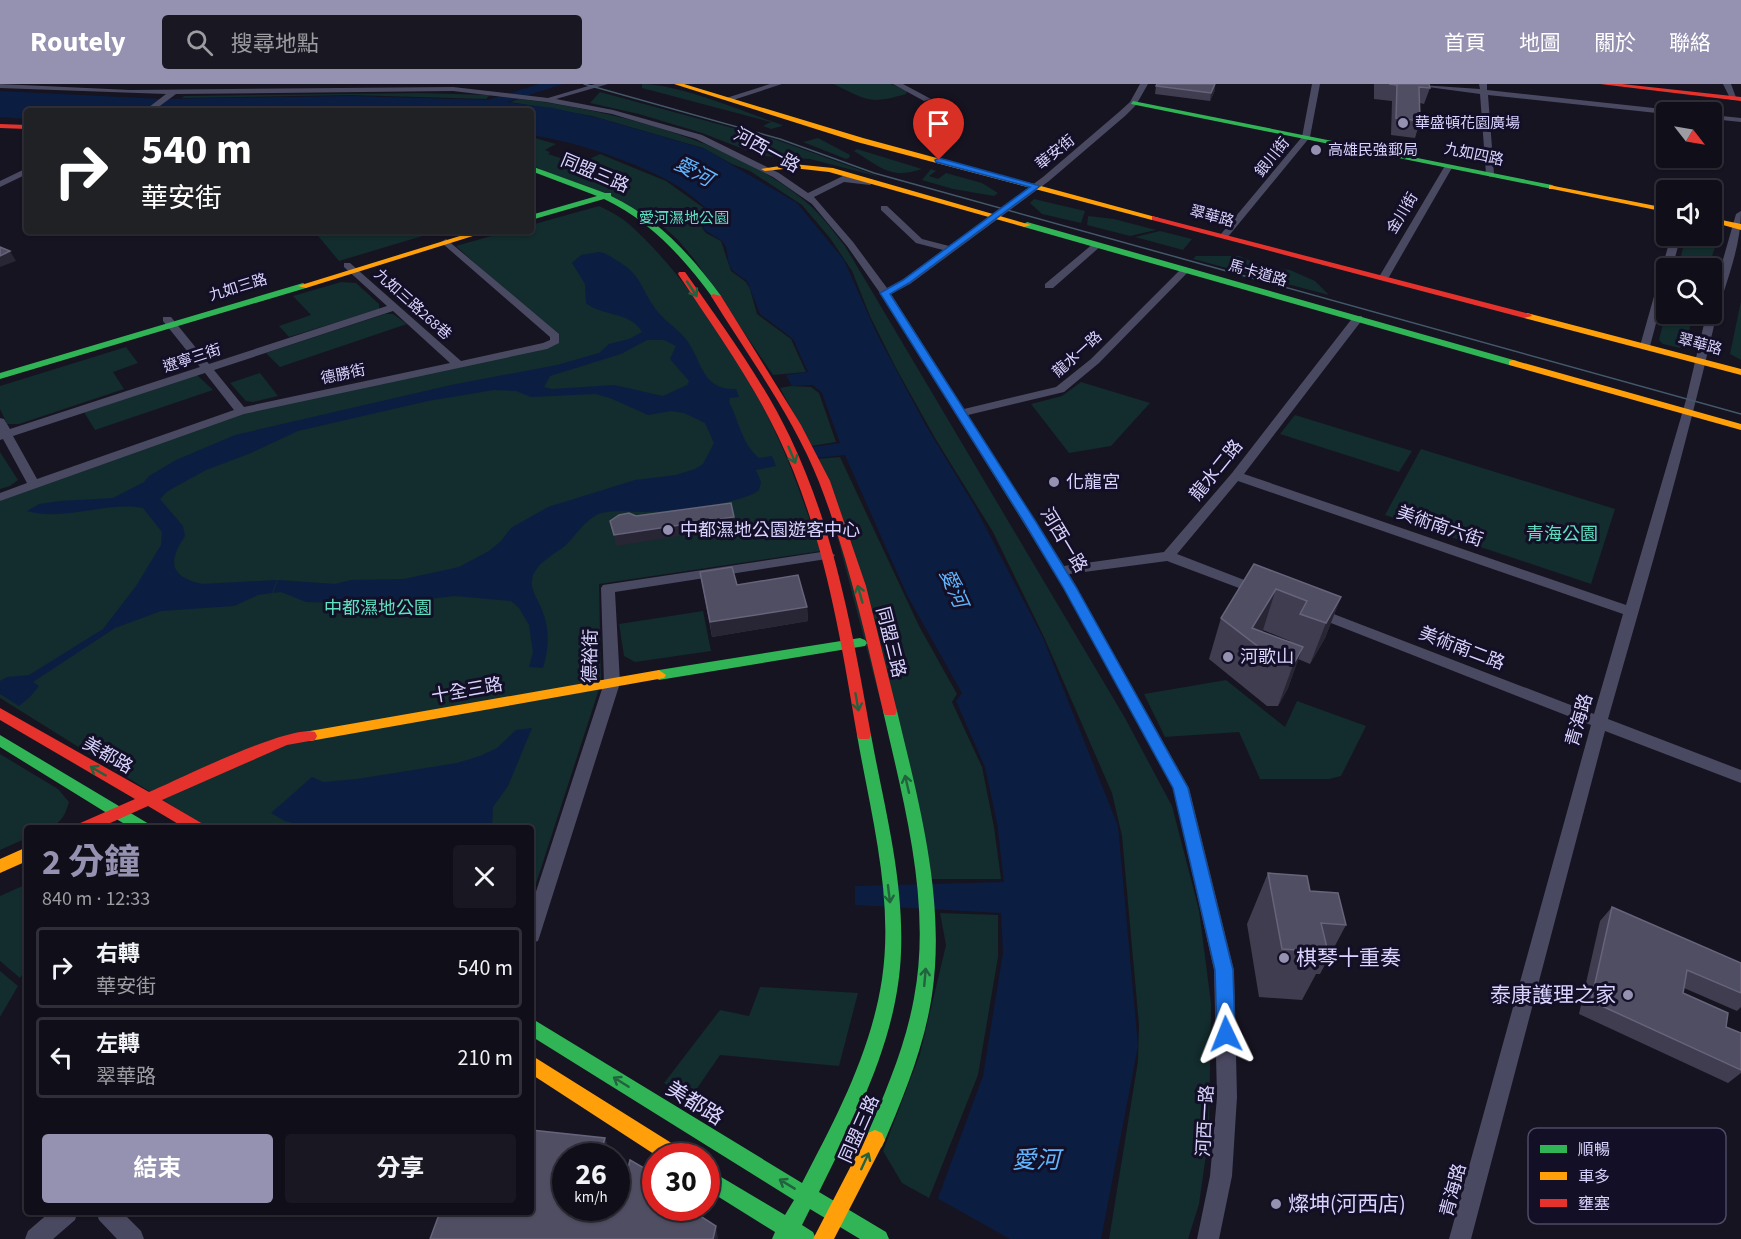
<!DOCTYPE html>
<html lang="zh-TW">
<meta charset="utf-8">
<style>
body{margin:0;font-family:"Source Sans 3","Noto Sans TC",sans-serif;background:#191822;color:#f1f3f6;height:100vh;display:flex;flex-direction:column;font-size:22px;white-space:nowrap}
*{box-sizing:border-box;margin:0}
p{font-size:20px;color:#9c9ca2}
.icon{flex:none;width:33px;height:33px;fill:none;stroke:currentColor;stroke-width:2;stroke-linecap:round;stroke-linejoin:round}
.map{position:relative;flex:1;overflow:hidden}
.drawer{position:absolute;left:24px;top:741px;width:510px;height:390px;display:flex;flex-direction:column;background:#100f19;border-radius:6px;box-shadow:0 2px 4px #0004,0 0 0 2px #302f38}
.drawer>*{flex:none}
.hud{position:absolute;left:24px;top:24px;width:510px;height:126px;border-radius:6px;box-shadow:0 2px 4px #0004,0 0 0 2px #302f38;background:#202124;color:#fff;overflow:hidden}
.needle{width:39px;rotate:121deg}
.tools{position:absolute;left:1656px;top:18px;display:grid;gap:12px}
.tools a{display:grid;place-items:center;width:66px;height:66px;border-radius:6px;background:#100f19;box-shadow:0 2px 4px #0004,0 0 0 2px #302f38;font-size:30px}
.speed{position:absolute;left:552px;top:1059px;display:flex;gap:12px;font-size:30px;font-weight:700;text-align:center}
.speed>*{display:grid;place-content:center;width:78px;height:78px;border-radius:50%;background:#100f19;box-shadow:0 2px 4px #0004,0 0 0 2px #302f38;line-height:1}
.speed small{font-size:15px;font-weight:400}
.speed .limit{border:9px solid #d22;background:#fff;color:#111}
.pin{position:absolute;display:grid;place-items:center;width:51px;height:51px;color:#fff;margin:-62px -26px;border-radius:50% 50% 50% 0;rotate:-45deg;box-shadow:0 0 6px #0007}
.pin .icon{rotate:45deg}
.me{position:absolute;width:66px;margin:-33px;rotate:358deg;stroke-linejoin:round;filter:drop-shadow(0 0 4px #0008)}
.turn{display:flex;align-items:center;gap:21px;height:126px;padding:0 18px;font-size:27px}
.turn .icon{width:78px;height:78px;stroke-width:2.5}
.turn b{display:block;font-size:42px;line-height:51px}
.round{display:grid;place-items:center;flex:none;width:63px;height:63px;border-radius:6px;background:#191822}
.overview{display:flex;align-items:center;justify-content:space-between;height:102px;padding:0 18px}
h1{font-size:36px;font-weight:700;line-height:45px;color:#9591b1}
.cta{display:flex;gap:12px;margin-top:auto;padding:12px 18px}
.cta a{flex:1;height:69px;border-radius:6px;background:#9591b1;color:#fff;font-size:24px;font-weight:700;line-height:69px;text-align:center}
.cta a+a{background:#191822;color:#f1f3f6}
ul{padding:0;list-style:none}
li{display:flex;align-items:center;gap:18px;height:81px;margin:0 12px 9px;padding:0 6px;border:3px solid #302f38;border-radius:6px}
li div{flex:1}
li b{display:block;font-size:22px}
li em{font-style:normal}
header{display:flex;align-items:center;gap:36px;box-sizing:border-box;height:84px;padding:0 30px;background:#9591b1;color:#fff}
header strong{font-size:28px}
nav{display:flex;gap:33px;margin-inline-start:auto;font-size:21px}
.search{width:420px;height:54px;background:#191822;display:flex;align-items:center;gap:15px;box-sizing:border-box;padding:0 21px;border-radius:6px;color:#9c9ca2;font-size:22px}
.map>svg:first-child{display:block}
.green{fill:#132c2d}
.water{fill:#0b1e41;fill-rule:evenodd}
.pier{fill:#161421}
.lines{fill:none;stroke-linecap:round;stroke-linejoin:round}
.street{fill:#4a4962;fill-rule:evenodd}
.fast{fill:#30b455;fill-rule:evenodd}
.slow{fill:#ff9f0a;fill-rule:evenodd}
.jam{fill:#e5322d;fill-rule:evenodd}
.tram{stroke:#43596b;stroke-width:1.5}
.wall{fill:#403d50;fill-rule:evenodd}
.shaded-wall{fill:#282635}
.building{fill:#504e63;stroke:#66637b;stroke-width:1.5}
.oneway{stroke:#22623e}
.route{fill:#1a73e8;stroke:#114b97;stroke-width:1.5}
.poi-dot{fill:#9591b1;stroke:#130f26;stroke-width:2}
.labels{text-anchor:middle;stroke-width:6;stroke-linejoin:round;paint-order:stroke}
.far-poi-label{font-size:15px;fill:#d9d4ff;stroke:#130f26;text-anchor:start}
.far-street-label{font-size:15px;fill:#d9d4ff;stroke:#130f26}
.far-park-label{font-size:15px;fill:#5fe0c0;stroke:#130f26}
.street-label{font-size:18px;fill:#d9d4ff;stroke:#130f26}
.poi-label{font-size:18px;fill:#d9d4ff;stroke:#130f26;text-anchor:start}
.park-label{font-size:18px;fill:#5fe0c0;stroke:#130f26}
.water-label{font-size:20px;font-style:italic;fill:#62b6ff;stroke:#130f26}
.near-poi-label{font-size:21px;fill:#d9d4ff;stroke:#130f26;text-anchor:start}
.near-street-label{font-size:21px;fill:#d9d4ff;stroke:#130f26}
.near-water-label{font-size:24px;font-style:italic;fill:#62b6ff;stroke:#130f26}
.key{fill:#130f26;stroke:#4e4a67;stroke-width:1.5}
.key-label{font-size:16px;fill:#d9d4ff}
</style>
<header>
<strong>Routely</strong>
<div class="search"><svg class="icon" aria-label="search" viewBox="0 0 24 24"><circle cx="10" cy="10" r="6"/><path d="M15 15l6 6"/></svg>搜尋地點</div>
<nav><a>首頁</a><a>地圖</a><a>關於</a><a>聯絡</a></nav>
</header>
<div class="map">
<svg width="1741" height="1155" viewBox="0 0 1741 1155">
<rect width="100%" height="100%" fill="#161421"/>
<path class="green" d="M642,0C680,0 744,28 782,41V42L771,45L763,42L771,38L642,4Z
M833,0H891L907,7L906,10C868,21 868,16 833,0Z
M600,8L777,56L880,93L810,75L761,72L702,49L639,30L590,19Z
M420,9L490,11L486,15L350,11L181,14L185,12Z
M519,15C613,26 731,56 805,117C821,130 833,147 845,162L1125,634L1172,722L1199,826L1211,919L1209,1050L1199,1120L1188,1155H1109L1138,977L1139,941L1122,752L1112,709L1044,553L993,448L935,354L896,284L870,232L852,187L830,154L802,121L750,87L732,80L703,64L592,32L510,18Z
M531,53L556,60L545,66L550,68L548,70L573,78L577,76L583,78L600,70L666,97L715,132L706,137L702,144L706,149L721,157L731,187L746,198L750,205L757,230L791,255L806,288L773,291L694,175L678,156L657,137L531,81Z
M818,54L850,71L849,74L846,75L803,58Z
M857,65L922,85C890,96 881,83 854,67Z
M931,85L936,87L929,92L938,95L946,89L982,99L998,109L994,112L953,105L922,96Z
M1034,115L1085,127L1081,139L1042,130L1030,119Z
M599,122C610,127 621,133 630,141C689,193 756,299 786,372C799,403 809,435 821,467L599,500L601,599L531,815V744H208L0,614V414L241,327L547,262L555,252L456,162L509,147H531V141Z
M1088,132L1114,135L1156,146L1130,152L1087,141Z
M314,147H439L339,177Z
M1160,147L1192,155L1183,166L1135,153Z
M1712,148L1719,152L1708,184H1678L1686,152H1712Z
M1196,172H1239L1265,183L1290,186L1315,197L1329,211L1193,175Z
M341,198L356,199L379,220V225L289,253L279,242L311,231L293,212Z
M1741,217V276L1730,270Z
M1666,228L1694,230L1685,260L1680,264L1663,260L1659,256Z
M385,230H393L407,240L280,283L266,269Z
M126,263L138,279L113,288L124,305L19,340H7L0,325V302Z
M260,289L278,312L253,318L246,317L230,299Z
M197,291L213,306L95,346L84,328Z
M1081,298L1150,319L1111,362L1069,369L1031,320L1062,312Z
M791,302L811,303L819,309L836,358L811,362L780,304Z
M1295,331L1412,367L1399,388L1280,350Z
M1421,365L1615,425L1591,500L1385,431Z
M0,368L18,396L10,402L0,405Z
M840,373L919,542L957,610L952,618L982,683L994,743L1001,795H927L817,375Z
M703,527L711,567L635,578L624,572L619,540Z
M1226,596L1285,643L1297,617L1366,642L1341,692L1329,695H1260L1239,648L1165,653L1144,610Z
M0,670L58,705L69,718C62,744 51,744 27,744V754L0,766Z
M27,800V883L20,894L0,877V812Z
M940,829L998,831V873L978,991L929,1114L902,1099L883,1067L920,970L946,861Z
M0,887L18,902L0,933Z
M760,903L858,909L839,982L720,971L689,1016L664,999L720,926L749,932Z"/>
<path class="water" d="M539,0H563L507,18L553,24L602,35L705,65L797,119L844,176L877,250L925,340L974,421L1043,554L1118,742L1138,962L1101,1155H923L983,992L1003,869L1001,829L855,821V802L1004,798L997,739L985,683L956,617L962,609L907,511L845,371L816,374L812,363L840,359L822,309L813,301L792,302L786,291L808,288L793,255L760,230L747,197L733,187L729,181L726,163L722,157L703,145L706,137L715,132C700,119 685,105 667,96C627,75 576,58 531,51V27H27V35L0,33V7L161,15L351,12L488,16Z
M599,168C606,169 610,172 616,176C644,192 640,206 658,228C666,238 677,244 685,254C703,276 700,306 736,305L739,313L730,314L729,318C739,337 742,360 759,374L772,372L776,382L756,386L761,398L759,406C741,421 665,428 640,428C626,428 607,425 595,432C583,439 576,451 566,461C554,471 535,479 532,496C530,506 539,517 542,526C550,545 549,565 543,584L529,583L533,568L529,541L519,524L511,517L455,512L384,520L306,518L281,508L273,509L278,496L335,500L351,496L404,495L459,483L489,467L501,457L511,444L548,423L635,396L676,391L695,385L703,380L714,359L705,339L684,329L671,327L648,331L610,314L595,310L531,313L516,307L494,306L428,317L298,347L251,369L206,386L168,407L160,415L183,442L185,452C168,478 169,492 202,500L277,496L272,509L258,511L234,522L161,527L115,544L33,598L39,602L30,613L19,622L0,610V597L7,593L29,591L103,545L136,502L161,461L162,448L143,424C104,417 65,438 27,427L39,420L60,417L113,414L144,398L149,392L176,376L235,351L451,301L557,281L599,269L609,260L629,255L642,248C630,227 603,233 586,219L585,200L572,179L581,171ZM647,256H664L676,262L670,275L689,297L687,301L663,312L614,301L552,305L544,303L550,292L621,270Z
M532,644L508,702L493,723L492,744H312L285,737L271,729L312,693L323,698L357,695L457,679L480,672L497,664L516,646Z"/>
<path class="pier" d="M935,1113L1010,1155H920Z"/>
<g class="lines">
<path class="street" d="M0,0L130,6L453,3L548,14L595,0H608L556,15L613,26L702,51L779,89L808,109L843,92L873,96L874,98L870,101L844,98L814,113L853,158L887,204L902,196L943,166L916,159L881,126V122H887L922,155L949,162L1043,93L1119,28L1130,18L1140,0H1148L1136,21L1125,32L1049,97L910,200L891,210L964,325L1056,303L1091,275L1183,183L1191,185L1099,279L1064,308L968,331L1064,482L1164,468L1232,389L1354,232H1362V236L1244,390L1626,521L1686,316L1704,240L1707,230H1712V214L1736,130L1741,127C1741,167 1723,204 1714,242C1683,375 1645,505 1608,635L1741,686V699L1605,647L1471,1155H1449L1591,641L1308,530L1306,527L1308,524H1318L1594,630L1623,530L1238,397L1177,470L1265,504L1267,507L1265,510H1255L1167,477L1069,490L1189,704L1234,886L1237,1013L1232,1092L1219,1155H1197L1210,1092L1217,1013L1214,886L1173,704L1063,503L1023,438L880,209L847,162L812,120L773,93L696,55L612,30L546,18L453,7L176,10L153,27H144L166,10L0,4Z
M770,0H782L730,17L723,15Z
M893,0H903L931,15L924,17Z
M1312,0H1320L1310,53L1227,154H1221V150L1302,53Z
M1406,0L1480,5L1479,0H1487V6L1672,26L1676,28L1666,30L1488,11L1494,90L1490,93L1486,90L1480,10Z
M1723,0H1731L1737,16H1731Z
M1712,31L1741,34V38L1712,35Z
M1446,80L1453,82L1389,193L1380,195L1379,193Z
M27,84V90L0,103V97Z
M1671,152H1681L1672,184H1666V202L1650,262L1645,265L1641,264L1640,262Z
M446,155L559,250V259L547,265L244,330L0,417V409L27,399L3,355L0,356V334L4,335L10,345L200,283L163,237V233H171L209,280L387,222L344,183V179H350L461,277L543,259L550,256V253L443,160L441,158ZM393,227L450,279L244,323L214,286ZM205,289L234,326L37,395L13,352Z
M1094,159L1102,161L1053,204H1045V200Z
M828,467L835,471L833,474L615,508L620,599L540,851L538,857L531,859V823L604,599L601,504L603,501Z
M50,1128H78L75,1136L53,1155H25L28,1147Z
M96,1128H122L141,1147L144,1155H117L99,1136Z"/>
<path class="fast" d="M1133,17L1552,101L1556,103L1552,105L1131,20Z
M531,82L605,109H611V112C657,134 691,171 721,212L719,214H713C683,173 650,137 604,115L531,136V131L597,112L531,87Z
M1027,138L1517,277L1518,279L1517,281H1509L1024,143L1023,141Z
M303,199L308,202L306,204L0,295V289Z
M860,554L865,556L867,559L865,562L659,596L652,591L659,586Z
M890,622L895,623L897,627C919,719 946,816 932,911C924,964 903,1014 882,1063L875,1066L868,1063L865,1056C885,1009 905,964 914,914C932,819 904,720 883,627L885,623Z
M864,646L869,647L871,651C884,722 904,795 901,868C898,954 856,1033 819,1108L886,1148L889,1155H860L810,1125L802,1141L813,1148L816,1155H772L775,1148L706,1105V1084L785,1131L794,1116L531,952V934L802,1099C836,1034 871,968 882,895C894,814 871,731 857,651L859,647Z
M0,651L149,740L152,744H131L0,663Z"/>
<path class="slow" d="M674,0H684L863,54L1159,134L1152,136L857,58Z
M793,80L833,84L1031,141L1024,143L829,88L793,84L765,87L761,85Z
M1549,101L1666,124V128L1552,105H1549Z
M1712,134L1741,140V146L1712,138Z
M476,147H489L306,204L298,202Z
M1527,229L1741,285V291L1524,234L1522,232Z
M1513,276L1741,340V346L1509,281V277Z
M659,586L666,591L664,594L310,657L305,656L303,652L305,648L310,647Z
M27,763V777L0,789V775Z
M531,971L681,1065L683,1072H657L531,990Z
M875,1046L882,1049L885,1056L834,1155H813L868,1049Z"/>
<path class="jam" d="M1600,0H1622L1741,13V17Z
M0,40L27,41V45L0,44Z
M1152,132L1530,230L1532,232L1524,234L1152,136Z
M679,188H685C722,241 762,295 790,353C835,447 853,550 871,651L869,655H859L857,651C840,550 823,446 778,352C751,295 713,243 678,190Z
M713,210L721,212L801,341L830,397L866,502L897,627L895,631H885L883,627C865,550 848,472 819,398C793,332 748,272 711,212Z
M0,624L149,708C180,695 289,640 315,648L317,652L315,656L287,661L162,716L203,740L206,744H185L148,722L99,744H75L78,740L135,715L0,636Z"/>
<path class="tram" d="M584,0L780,55L874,89L1741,330"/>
</g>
<path class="wall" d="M1374,0H1429L1430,4L1424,20L1420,19V37L1415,54L1391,51L1392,17L1374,15Z
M1156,2L1215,6L1210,17L1155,10Z
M1254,480L1341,513L1325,554L1310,580L1298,575L1288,604L1278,622H1267L1209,575L1221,534ZM1263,546L1290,557V558L1262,548Z
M700,488L737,501L807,523L808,537L712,553Z
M1268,789L1310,807L1346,841L1320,890H1316L1302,916L1259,913L1247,840Z
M1612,823L1741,879V923L1737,927L1684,904L1683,909L1726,943L1741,949V989L1728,999L1579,930L1600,837Z"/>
<path class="shaded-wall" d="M1215,0V6L1210,17L1211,9Z
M10,167L16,177L0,183V172Z
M734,433L735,443L616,462L614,451Z
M1276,505L1263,546L1254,560L1252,544Z
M1341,513L1325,554L1310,580L1326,539Z
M807,523L808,537L712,553L710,538Z
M1303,563L1288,604L1278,622L1293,581Z
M605,1054L609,1065L607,1072H600Z
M716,1142L718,1155H713Z"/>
<path class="building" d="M1157,0H1215L1211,9L1156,2Z
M1389,0H1429L1430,4L1419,3L1420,37L1396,34L1397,1Z
M0,163L10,167L0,172Z
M731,419L734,433L614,451L610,437L619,431L629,429L636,432Z
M1254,480L1341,513L1326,539L1300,530L1307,517L1276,505L1252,544L1303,563L1293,581H1282L1221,534Z
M732,483L737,501L798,491L807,523L710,538L700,488Z
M1268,789L1307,792L1310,807L1338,809L1346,841L1321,839L1328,868L1282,865Z
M1612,823L1741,879V909L1687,886L1683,909L1728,929L1726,943L1741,949V986L1591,917Z
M531,1046L605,1054L600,1072H566V1124H616V1096L625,1097L630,1076L656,1091V1124H680L683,1126L685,1124H688L716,1142L713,1155H430L440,1128H531Z"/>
<defs><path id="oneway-shaft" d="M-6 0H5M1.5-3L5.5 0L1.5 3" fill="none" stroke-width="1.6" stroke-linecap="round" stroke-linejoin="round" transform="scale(1.5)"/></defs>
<g class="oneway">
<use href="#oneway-shaft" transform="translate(692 205) rotate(56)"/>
<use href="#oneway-shaft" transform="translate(792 371) rotate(67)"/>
<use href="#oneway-shaft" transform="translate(860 510) rotate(-106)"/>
<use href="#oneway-shaft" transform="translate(857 618) rotate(80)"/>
<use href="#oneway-shaft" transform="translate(98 687) rotate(-150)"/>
<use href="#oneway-shaft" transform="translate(907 700) rotate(-103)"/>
<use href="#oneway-shaft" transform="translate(889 810) rotate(83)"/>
<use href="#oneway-shaft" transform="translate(925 893) rotate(-85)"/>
<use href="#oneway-shaft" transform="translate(621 998) rotate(-148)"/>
<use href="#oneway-shaft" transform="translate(865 1077) rotate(-65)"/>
<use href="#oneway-shaft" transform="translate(787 1100) rotate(-149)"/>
</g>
<path class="route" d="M939,74L1040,102L909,199L890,210L1036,438L1076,503L1188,704L1233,886L1235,950L1232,955L1226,958L1219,955L1217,950L1215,886L1173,704L1063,503L1024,438L880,209L903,196L1030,103L936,78L935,76Z"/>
<g class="poi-dot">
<circle cx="1403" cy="39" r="6"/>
<circle cx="1316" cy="66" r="6"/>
<circle cx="1054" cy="398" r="6"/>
<circle cx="668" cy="446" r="6"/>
<circle cx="1228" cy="573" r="6"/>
<circle cx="1284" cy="874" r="6"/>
<circle cx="1628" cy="911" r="6"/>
<circle cx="1276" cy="1120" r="6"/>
</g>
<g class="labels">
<g class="far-poi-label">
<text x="1415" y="44">華盛頓花園廣場</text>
<text x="1328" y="71">高雄民強郵局</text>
</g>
<g class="far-street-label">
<text transform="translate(1055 68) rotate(-39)" y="5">華安街</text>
<text transform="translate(1474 70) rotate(12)" y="5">九如四路</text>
<text transform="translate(1272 73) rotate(-51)" y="5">銀川街</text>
<text transform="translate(1402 129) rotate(-59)" y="5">金川街</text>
<text transform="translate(1212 132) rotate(15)" y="5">翠華路</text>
<text transform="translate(1258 189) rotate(16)" y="5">馬卡道路</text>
<text transform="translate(238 203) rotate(-17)" y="5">九如三路</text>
<text transform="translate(413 220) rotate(42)" y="5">九如三路268巷</text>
<text transform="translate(1700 260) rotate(15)" y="5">翠華路</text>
<text transform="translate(1077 270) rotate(-42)" y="5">龍水一路</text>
<text transform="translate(192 274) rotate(-18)" y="5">遼寧三街</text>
<text transform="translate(343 290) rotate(-12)" y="5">德勝街</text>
</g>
<g class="far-park-label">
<text x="684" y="139">愛河濕地公園</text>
</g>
<g class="street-label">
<text transform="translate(767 66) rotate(29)" y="6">河西一路</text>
<text transform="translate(595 89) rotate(23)" y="6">同盟三路</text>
<text transform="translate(1216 386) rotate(-51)" y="6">龍水二路</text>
<text transform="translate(1440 442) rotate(19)" y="6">美術南六街</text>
<text transform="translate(1064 456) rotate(59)" y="6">河西一路</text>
<text transform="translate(891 558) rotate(76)" y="6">同盟三路</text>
<text transform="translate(1462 564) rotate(21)" y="6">美術南二路</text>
<text transform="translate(590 572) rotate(-89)" y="6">德裕街</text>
<text transform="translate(467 606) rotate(-10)" y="6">十全三路</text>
<text transform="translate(1579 636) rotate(-74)" y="6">青海路</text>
<text transform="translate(108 671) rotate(30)" y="6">美都路</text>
<text transform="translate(1205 1037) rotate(-87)" y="6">河西一路</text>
<text transform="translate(859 1045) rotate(-66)" y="6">同盟三路</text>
<text transform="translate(1453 1106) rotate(-75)" y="6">青海路</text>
</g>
<g class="poi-label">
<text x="1066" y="404">化龍宮</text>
<text x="680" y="452">中都濕地公園遊客中心</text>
<text x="1240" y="579">河歌山</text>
</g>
<g class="park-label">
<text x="1562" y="456">青海公園</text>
<text x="378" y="530">中都濕地公園</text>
</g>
<g class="water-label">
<text transform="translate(694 87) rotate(29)" y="7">愛河</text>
<text transform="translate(954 504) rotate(66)" y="7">愛河</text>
</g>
<g class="near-poi-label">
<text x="1296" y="881">棋琴十重奏</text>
<text x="1616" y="918" text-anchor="end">泰康護理之家</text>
<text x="1288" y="1127">燦坤(河西店)</text>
</g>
<g class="near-street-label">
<text transform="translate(695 1019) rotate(32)" y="7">美都路</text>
</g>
<g class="near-water-label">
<text x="1036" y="1084">愛河</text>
</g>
</g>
<rect x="1528" y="1044" width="198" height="96" rx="9" class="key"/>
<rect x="1540" y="1061" width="27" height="8" fill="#30b455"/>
<rect x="1540" y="1088" width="27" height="8" fill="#ff9f0a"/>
<rect x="1540" y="1115" width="27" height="8" fill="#e5322d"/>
<g class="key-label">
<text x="1578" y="1071">順暢</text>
<text x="1578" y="1098">車多</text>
<text x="1578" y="1125">壅塞</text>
</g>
</svg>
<div class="tools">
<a><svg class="needle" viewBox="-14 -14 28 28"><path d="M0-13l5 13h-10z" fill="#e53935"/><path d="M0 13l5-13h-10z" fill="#9c9ca2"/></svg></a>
<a><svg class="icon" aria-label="sound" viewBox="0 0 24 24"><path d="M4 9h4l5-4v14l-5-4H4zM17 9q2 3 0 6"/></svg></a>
<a><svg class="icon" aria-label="search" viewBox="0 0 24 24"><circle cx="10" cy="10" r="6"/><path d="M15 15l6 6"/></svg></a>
</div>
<div class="speed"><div>26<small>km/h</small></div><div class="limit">30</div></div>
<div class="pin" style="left:939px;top:76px;background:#d93025"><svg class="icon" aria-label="arrive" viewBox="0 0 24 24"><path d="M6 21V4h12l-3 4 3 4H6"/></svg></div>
<svg class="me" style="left:1226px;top:950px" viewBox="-20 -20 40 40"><path d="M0-17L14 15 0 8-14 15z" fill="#1a73e8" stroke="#fff" stroke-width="4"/></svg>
<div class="hud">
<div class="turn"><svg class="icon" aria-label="right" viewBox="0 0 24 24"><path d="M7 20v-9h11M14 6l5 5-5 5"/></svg><div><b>540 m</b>華安街</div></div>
</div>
<section class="drawer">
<div class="overview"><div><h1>2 分鐘</h1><p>840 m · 12:33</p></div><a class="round"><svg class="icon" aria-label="close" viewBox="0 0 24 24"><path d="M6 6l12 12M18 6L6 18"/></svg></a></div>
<ul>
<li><svg class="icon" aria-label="right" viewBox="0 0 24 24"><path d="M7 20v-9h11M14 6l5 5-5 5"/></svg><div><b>右轉</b><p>華安街</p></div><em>540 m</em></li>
<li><svg class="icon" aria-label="left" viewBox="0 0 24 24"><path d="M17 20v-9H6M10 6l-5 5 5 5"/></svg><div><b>左轉</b><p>翠華路</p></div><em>210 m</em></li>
</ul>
<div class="cta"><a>結束</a><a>分享</a></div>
</section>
</div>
